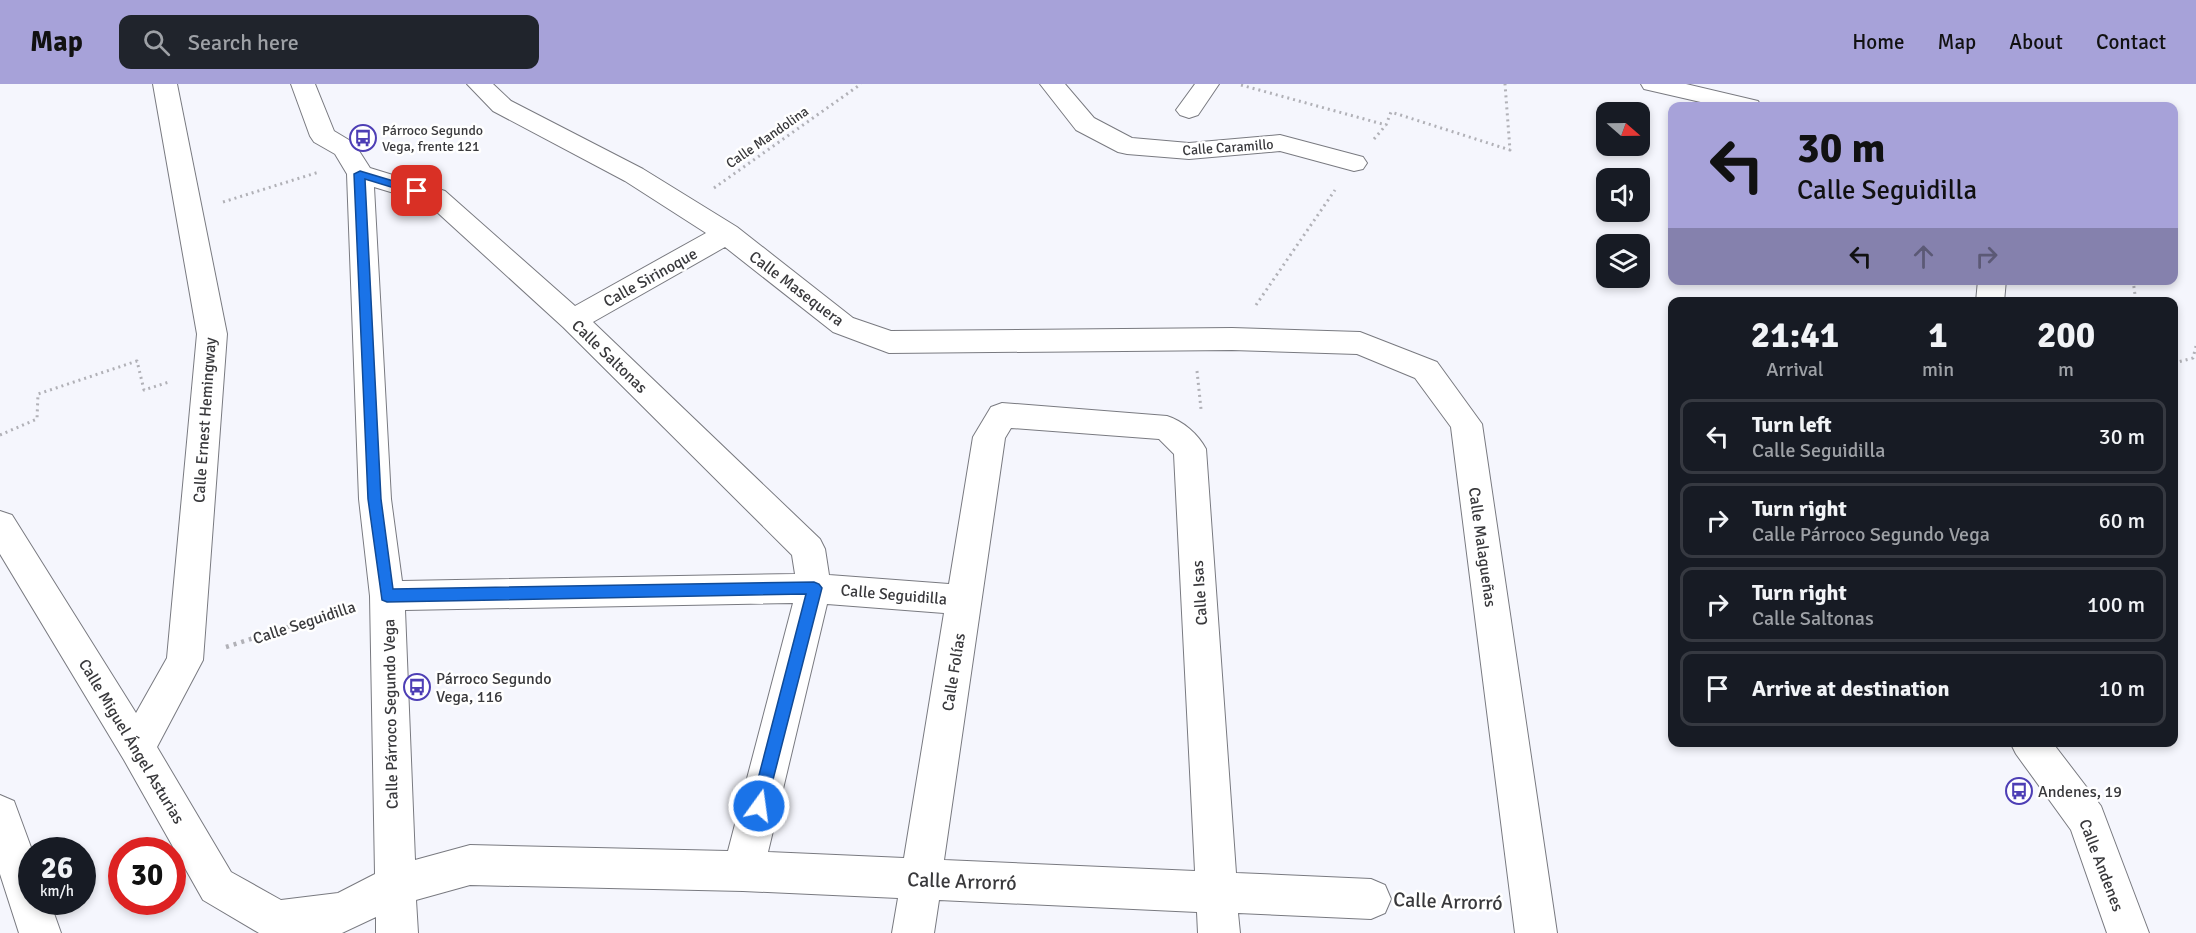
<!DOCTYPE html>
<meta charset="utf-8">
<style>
body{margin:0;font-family:Signika,sans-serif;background:#20242c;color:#f1f3f6;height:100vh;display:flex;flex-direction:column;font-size:22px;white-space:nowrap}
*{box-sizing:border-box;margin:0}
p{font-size:20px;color:#9ea1a6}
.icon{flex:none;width:33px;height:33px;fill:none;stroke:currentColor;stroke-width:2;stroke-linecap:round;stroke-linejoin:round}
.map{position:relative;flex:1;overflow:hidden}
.side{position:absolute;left:1668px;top:213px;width:510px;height:450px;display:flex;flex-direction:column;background:#171b24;border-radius:12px;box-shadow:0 3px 9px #0003}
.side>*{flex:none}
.hud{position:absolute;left:1668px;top:18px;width:510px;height:183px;border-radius:12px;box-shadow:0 3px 9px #0003;background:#a7a2d9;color:#111;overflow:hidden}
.needle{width:39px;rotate:110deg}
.buttons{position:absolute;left:1596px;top:18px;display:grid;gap:12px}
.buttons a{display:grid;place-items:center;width:54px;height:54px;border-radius:12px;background:#171b24;box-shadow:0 3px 9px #0003;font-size:30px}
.speed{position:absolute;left:18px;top:753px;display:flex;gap:12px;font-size:30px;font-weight:700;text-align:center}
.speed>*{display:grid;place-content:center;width:78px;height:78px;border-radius:50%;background:#171b24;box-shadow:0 3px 9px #0003;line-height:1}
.speed small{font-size:15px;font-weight:400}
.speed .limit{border:9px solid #d22;background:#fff;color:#111}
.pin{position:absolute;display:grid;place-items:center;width:51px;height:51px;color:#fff;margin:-26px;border-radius:12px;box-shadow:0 3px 9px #0006}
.me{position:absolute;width:66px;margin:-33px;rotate:14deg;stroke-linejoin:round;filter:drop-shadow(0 0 4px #0008)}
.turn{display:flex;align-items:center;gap:21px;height:126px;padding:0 30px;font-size:27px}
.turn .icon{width:78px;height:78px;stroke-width:2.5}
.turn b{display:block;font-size:42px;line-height:51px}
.lanes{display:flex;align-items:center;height:57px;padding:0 30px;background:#0003;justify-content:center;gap:30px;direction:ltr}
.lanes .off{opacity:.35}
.eta{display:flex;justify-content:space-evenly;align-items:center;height:102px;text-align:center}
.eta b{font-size:36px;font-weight:800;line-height:42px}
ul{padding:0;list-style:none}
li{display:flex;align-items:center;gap:18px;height:75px;margin:0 12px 9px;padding:0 18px;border:3px solid #363941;border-radius:12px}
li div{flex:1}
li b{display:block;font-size:22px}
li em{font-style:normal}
header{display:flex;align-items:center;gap:36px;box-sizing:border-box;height:84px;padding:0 30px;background:#a7a2d9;color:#111}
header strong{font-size:28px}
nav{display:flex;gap:33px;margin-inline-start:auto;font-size:21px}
.search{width:420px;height:54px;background:#20242c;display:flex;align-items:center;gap:15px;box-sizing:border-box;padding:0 21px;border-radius:12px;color:#9ea1a6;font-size:22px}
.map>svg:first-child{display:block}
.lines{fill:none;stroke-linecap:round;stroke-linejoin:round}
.street-casing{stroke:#797a80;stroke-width:2}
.secondary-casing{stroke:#797a80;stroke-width:2}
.path-far1{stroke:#b1b1b7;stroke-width:3;stroke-dasharray:2 4;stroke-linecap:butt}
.path{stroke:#b1b1b7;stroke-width:4.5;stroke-dasharray:3 5;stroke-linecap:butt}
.street{fill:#fff;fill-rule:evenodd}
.secondary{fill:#fff;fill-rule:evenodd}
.route{fill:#1a73e8;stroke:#114b97;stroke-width:1.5}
.labels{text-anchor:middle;stroke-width:5;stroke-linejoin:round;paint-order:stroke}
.far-poi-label{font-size:14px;fill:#39393c;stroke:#fff;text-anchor:start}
.far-street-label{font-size:14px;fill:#39393c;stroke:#fff}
.street-label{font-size:16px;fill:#39393c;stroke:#fff}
.poi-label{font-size:16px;fill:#39393c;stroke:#fff;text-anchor:start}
.near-street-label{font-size:20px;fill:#39393c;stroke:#fff}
</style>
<header>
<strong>Map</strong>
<div class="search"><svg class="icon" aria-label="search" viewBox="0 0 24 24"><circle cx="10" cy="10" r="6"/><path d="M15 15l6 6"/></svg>Search here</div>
<nav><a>Home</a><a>Map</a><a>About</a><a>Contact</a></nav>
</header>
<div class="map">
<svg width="2196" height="849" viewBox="0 0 2196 849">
<rect width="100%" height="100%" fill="#f5f6fd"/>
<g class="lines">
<defs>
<path id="street" d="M153,0H177L227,250L203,576L157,663L231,788L281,816L338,809L375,790L370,512L359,415L347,90L335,70L314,58L310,52L291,0H315L334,47L354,59L370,84L445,107L575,222L706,149L625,97L493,27L467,0H493L511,17L643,85L737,143L853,234L891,247L1232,244L1360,248L1437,278L1482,340L1557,849H1515L1451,343L1415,294L1357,270L1232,266L889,269L833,248L725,163L593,238L820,455L825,465L829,491L949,500L973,353L991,323L1002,319L1167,332C1183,337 1198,350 1206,365L1236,789L1371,795L1385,801L1391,815L1385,829L1371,835L1238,829L1240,849H1198L1197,828L939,816L934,849H892L898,814L743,807L470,801L416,816L418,849H376V833L342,849H259L203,816L124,676L0,470V427L12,431L136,629L167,574L197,250ZM374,103L427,119L563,243L792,471L795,490L402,497L391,415ZM1011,344L1159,355L1174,370L1195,787L944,776L1005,354ZM793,519L728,767L470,761L415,776L405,526ZM827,520L944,529L904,774L768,768Z
M1040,0H1065L1094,34L1132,54L1189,59L1280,51L1363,73L1367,79L1363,85L1354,87L1280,67L1189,75L1127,70L1118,68L1076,46Z
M1195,0H1219L1198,31L1189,34L1180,31L1176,26Z
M0,711L14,717L32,766V818H50L61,849H19L0,790Z"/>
<path id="secondary" d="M1641,0H1686L1758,17L1761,22H1718L1644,5Z
M1978,196H2006L2004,218H1976Z
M2010,658H2052L2101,722L2149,849H2107L2071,746L2016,670Z"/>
</defs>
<use href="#street" class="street-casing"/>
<use href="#secondary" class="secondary-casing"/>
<path class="path-far1" d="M1241,1L1386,41
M1374,55L1386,41L1391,28L1510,66L1505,0
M714,104L861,0
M223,118L319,88
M2133,196L2136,218
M1256,221L1335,106
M2174,279L2193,274L2196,262
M1197,287L1201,325
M0,351L37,335L38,310L137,277L144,306L169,298"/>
<path class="path" d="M226,563L347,524
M1410,816L1490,819"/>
<use href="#street" class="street"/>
<use href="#secondary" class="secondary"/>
</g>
<path class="route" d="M360,87L420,105L422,107L417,111L365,95L381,415L393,505L814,498L819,500L822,504L765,727L759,729L754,727L751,722L806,510L387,518L382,516L368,415L354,90Z"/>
<defs>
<symbol id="bus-ring" viewBox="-11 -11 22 22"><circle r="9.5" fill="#fff" stroke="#4d3eb5" stroke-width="1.5"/><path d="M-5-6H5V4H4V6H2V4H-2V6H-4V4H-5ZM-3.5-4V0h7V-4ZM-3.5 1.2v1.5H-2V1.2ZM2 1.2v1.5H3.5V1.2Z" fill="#4d3eb5"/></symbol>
</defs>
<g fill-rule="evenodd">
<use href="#bus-ring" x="348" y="39" width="30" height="30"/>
<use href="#bus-ring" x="402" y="588" width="30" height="30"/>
<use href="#bus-ring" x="2004" y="692" width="30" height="30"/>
</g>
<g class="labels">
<g class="far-poi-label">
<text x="382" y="51">Párroco Segundo<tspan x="382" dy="16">Vega, frente 121</tspan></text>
</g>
<g class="far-street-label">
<text transform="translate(767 53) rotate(-35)" y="5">Calle Mandolina</text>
<text transform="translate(1228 63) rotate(-4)" y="5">Calle Caramillo</text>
</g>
<g class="street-label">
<text transform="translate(650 193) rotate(-29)" y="6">Calle Sirinoque</text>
<text transform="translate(797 204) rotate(37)" y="6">Calle Masequera</text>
<text transform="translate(610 272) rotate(44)" y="6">Calle Saltonas</text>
<text transform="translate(204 336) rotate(-86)" y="6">Calle Ernest Hemingway</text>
<text transform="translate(1483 463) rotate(82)" y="6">Calle Malagueñas</text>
<text transform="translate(1199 509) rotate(-94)" y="6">Calle Isas</text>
<text transform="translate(894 510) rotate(5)" y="6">Calle Seguidilla</text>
<text transform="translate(304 538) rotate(-18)" y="6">Calle Seguidilla</text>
<text transform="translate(953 588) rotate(-81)" y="6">Calle Folías</text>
<text transform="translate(390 630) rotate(-91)" y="6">Calle Párroco Segundo Vega</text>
<text transform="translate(132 657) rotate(59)" y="6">Calle Miguel Ángel Asturias</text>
<text transform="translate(2102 781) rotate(69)" y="6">Calle Andenes</text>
</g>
<g class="poi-label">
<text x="436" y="600">Párroco Segundo<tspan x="436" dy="18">Vega, 116</tspan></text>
<text x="2038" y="713">Andenes, 19</text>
</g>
<g class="near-street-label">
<text transform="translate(962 797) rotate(2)" y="7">Calle Arrorró</text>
<text transform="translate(1448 817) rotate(2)" y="7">Calle Arrorró</text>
</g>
</g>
</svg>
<div class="buttons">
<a><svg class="needle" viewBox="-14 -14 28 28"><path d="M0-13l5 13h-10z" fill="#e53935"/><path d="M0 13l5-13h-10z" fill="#9ea1a6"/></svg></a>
<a><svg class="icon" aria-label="sound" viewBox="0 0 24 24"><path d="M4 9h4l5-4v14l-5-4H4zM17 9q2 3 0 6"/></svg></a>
<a><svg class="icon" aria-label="layers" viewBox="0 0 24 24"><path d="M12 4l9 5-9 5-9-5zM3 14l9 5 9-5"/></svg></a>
</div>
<div class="speed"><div>26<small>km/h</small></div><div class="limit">30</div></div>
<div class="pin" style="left:417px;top:107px;background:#d93025"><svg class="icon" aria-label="arrive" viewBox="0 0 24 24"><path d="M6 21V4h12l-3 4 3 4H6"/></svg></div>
<svg class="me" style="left:759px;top:722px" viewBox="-20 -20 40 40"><circle r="17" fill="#1a73e8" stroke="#fff" stroke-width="3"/><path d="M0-11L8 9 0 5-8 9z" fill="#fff"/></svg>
<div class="hud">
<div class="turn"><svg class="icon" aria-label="left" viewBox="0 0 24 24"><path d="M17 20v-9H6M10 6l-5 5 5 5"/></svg><div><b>30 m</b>Calle Seguidilla</div></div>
<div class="lanes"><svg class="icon" aria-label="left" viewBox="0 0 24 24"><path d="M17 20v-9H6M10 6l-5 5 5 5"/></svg><svg class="icon off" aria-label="ahead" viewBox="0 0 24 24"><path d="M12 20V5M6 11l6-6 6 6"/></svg><svg class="icon off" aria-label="right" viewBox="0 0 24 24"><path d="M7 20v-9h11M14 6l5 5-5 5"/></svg></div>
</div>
<section class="side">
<div class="eta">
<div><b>21:41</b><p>Arrival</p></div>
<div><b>1</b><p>min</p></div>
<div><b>200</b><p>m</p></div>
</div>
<ul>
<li><svg class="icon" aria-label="left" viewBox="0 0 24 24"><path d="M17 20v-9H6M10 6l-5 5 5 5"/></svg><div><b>Turn left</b><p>Calle Seguidilla</p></div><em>30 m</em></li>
<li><svg class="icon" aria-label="right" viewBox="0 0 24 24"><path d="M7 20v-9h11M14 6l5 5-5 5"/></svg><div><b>Turn right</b><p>Calle Párroco Segundo Vega</p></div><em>60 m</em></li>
<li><svg class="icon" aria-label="right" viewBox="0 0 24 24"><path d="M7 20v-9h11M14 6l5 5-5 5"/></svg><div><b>Turn right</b><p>Calle Saltonas</p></div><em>100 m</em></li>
<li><svg class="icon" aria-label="arrive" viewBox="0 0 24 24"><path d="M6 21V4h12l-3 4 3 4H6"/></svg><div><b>Arrive at destination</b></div><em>10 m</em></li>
</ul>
</section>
</div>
